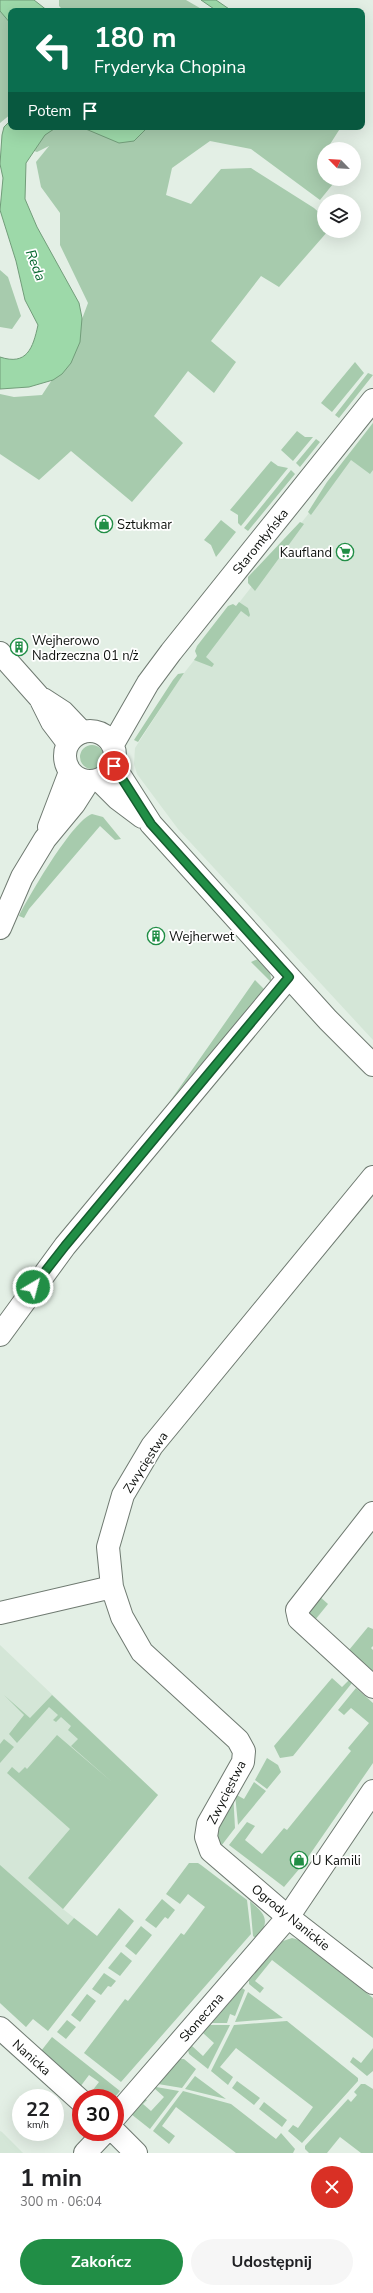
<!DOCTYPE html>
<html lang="pl">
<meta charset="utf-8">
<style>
body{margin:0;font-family:"Nunito Sans",sans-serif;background:#f6f6f6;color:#202124;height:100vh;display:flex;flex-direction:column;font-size:15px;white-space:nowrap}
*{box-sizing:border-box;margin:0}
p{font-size:13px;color:#757577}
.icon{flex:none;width:22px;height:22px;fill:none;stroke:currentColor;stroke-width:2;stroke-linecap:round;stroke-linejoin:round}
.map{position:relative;height:2153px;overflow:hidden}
.sheet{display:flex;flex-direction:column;background:#fff;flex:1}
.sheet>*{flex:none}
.banner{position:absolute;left:8px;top:8px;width:357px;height:122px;border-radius:8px;box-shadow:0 4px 16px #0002;background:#0b6e4f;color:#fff;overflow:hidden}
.needle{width:26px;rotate:295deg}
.tools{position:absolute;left:317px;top:142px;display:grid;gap:8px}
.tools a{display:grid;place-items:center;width:44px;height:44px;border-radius:50%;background:#fff;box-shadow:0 4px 16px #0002;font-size:20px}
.speed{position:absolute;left:12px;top:2089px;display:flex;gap:8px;font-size:20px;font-weight:700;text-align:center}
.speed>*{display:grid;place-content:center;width:52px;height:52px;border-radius:50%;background:#fff;box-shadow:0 4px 16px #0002;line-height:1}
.speed small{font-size:10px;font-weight:400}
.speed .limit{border:6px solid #d22;background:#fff;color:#111}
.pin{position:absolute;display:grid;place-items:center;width:34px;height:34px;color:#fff;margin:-17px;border:2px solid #fff;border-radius:50%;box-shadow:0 1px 4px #0007}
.me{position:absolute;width:44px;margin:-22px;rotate:37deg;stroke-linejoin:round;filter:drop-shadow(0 0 3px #0008)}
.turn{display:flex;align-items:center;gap:14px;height:84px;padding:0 20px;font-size:18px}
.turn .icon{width:52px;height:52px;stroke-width:2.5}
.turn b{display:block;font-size:28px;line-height:34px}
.then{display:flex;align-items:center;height:38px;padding:0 20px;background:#0003;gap:8px;font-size:15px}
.round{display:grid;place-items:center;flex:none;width:42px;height:42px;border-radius:21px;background:#f6f6f6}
.head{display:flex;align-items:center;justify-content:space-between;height:68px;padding:0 20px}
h1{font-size:24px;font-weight:700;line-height:30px}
.cta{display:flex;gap:8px;margin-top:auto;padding:8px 20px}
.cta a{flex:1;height:46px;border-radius:24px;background:#218e46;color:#fff;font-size:16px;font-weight:700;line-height:46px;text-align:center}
.cta a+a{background:#f6f6f6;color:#202124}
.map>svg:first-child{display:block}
.built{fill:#d4e6d7}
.green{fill:#a7cbad}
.water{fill:#9dd9a9;stroke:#729d7a}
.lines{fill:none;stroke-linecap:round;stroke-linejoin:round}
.minor-casing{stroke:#6f7a71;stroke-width:24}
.major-casing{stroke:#6f7a71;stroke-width:24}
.minor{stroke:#fff;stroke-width:22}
.major{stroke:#fff;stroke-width:22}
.route-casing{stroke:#155c2e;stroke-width:10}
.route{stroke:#218e46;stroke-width:7}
.labels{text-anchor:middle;stroke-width:3.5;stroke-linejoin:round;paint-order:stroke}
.poi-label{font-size:13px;fill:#0e110e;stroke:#fff;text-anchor:start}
.street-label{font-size:13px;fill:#0e110e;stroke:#fff}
.water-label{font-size:14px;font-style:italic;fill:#04652c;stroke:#fff}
</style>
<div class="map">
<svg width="373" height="2153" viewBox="0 0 373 2153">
<rect width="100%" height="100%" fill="#e3efe5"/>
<path class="built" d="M373,422V1040L178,829L137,774L134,764L135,748L181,677L309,513Z
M0,1645L158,1795L63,1909L97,1936L26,2027L0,2003Z
M0,2131L2,2132L23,2153H0Z"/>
<path class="green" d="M59,0H186L205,11H64L59,6Z
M0,9L11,20V114L0,123Z
M52,127H341L327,149H324V179H337L320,200L251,149L210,141L172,168L166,195L191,204L221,169L251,168L314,208L324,217V231H328L279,287L261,276L211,341L236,362L214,393L188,371L154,416L183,443L132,502L71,451L39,480L0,454V394L14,397L42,395L69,354L88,303L60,245V213L41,187L36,162L49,146L37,152L28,149Z
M0,270L8,277L21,316L12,329L0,327Z
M355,362L364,373L332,412L321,403Z
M368,373L373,375L339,418L335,415Z
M373,423V470L370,474L351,460L311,515L308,512L327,482Z
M297,431L305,437H313L293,461L281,450Z
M316,439L320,442L300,467L296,463Z
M271,461L278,466L288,468L241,526L238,523V515L230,510Z
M291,470L295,474L248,531L244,528Z
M221,520L236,532L216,557L211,545L204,540Z
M300,522L304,524L255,591L248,583V577Z
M239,602L248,608L250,615L249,617L241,611L206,657L214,664L212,667L194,660L197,656L195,651L197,646L228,606L233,604L236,606Z
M184,673L138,742L134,740L173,680L178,674Z
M80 757a12 12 0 1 1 24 0a12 12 0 1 1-24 0Z
M92,814L103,817L121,839L115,840L100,826L29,909L24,918L19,916C29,896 73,820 92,814Z
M258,959C266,964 272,972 271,982L251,962Z
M255,980L264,989L159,1117Z
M319,1596L328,1604L315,1620L309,1614L310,1609Z
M368,1627L373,1629V1646L371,1648L373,1650V1672L349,1650Z
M332,1678L342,1687L349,1680L352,1683L293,1756L280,1758L274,1746Z
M356,1688L373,1703V1763L306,1860L297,1854L292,1861L300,1868L284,1887L229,1845L247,1822L255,1826L245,1840L262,1854L284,1828L287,1830L351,1751L348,1748L369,1723L351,1708L344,1715L338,1710Z
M4,1695L30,1718L52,1695L158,1795L63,1909L28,1878L70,1829L7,1773L12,1767L19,1773L25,1767L27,1769L57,1735L112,1782L71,1746L78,1739L68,1730L71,1726L61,1717L56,1722L53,1720L58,1715L49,1707L17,1743L9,1734L24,1715Z
M4,1739L14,1747L0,1763V1744Z
M267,1758L278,1765L281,1772L267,1789L255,1780Z
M254,1782L266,1791L238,1825L235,1794L244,1799Z
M233,1792L235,1828L218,1850L216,1827Z
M189,1863H198L201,1865L247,1900L251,1934L121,2082L84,2053L125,1999L128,2001L181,1933L184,1935L205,1907L188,1894L180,1904L166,1894Z
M0,1865L68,1925L74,1918L97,1936L119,1908L134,1921L48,2031L33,2019L26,2027L0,2003Z
M162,1899L175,1910L168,1919L165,1917L156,1928L145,1920Z
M250,1901C260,1910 271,1918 261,1932L264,1935L258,1940L253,1936Z
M141,1926L152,1935L136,1955L125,1946Z
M292,1938L299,1940L373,1998V2038L272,1960L255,1981L264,1988L260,1993L249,1984V1980L283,1941Z
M121,1952L132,1961L120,1976L108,1968Z
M104,1973L116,1981L111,1987L108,1986L101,1995L92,1989Z
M242,1988L245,1990L235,2016L230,2014L227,2023H212Z
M248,1992L283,2018L235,2022Z
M87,1994L96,2001L80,2022L71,2015Z
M67,2020L76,2027L66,2039L57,2032Z
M287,2021L358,2078V2081L302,2143L288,2131L293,2125L298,2128L313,2107L236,2048L220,2067L233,2077L228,2085L211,2071L234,2025Z
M210,2025H230L208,2069L189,2054L188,2050L192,2046L203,2056L214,2043L203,2033Z
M52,2037L120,2091L114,2098H93L89,2095L99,2082L89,2075L80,2087L41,2051Z
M373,2048V2071L367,2076L350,2062L353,2057L361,2063Z
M180,2059H184L196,2069L182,2088L158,2084Z
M195,2076L226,2099L185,2089Z
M237,2081L260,2098L254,2105L232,2088Z
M361,2084H365L373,2089V2153H361L340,2137L327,2153H309L305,2149V2146L348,2099L351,2102L357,2095L354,2092Z
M156,2087L179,2091L150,2129L131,2114L145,2099L147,2100L143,2104L151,2111L164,2097L154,2088Z
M183,2091L231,2104L276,2139L281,2133L295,2149L293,2153H236L176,2107L162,2126L175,2136L169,2144L153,2131Z
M264,2102L287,2120L282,2127L259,2109Z"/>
<path class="water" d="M0,0H34L48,11H11V24L0,11Z
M201,0H216L232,11H217Z
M11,120V127H57L45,135L26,163L25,199L37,227L79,303L82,318L80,342L71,363L62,374L53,380L29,387L0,389V357C27,366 33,348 38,325L25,300L16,261L0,210L3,178L0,164L2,135L4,127Z
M81,127H148L134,141L119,143Z"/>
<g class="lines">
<defs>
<path id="minor" d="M0,653L40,698L52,722L68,743
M43,699L63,712L82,732
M114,766L151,824L328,1020L373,1065
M99,780L118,799L142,817
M373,1177L152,1446L123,1495L108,1547L112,1587L122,1617L142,1652L238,1740L244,1751L243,1762L208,1824L206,1837L211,1851L288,1917L373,1983
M0,1335L65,1246L289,977
M373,1513L297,1610L299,1619L373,1687
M0,1613L112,1587
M0,2028L81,2101
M115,2117L288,1917L373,1791
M115,2132L136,2153
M85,2153L105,2132"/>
<path id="major" d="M65 756a25 25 0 1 1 50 0a25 25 0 1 1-50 0Z
M113,744L148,683L171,652L373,400
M49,827L70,772
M0,928L22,877L45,839L74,804L88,782"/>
</defs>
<use href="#minor" class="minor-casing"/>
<use href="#major" class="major-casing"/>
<use href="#minor" class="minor"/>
<use href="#major" class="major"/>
</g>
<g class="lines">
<defs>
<path id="route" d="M33,1287L65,1246L289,977L151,824L114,766"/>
</defs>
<use href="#route" class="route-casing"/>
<use href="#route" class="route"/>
</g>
<defs>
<symbol id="shop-ring" viewBox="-11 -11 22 22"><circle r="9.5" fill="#fff" stroke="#218e46" stroke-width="1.5"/><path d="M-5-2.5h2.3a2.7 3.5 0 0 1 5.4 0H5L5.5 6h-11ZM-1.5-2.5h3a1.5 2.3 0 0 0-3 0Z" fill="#218e46"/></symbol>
<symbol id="supermarket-ring" viewBox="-11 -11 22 22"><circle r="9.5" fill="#fff" stroke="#218e46" stroke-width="1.5"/><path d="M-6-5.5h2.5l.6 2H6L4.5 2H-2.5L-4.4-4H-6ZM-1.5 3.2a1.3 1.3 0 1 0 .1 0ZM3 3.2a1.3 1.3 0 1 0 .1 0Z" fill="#218e46"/></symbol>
<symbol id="building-ring" viewBox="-11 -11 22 22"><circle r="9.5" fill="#fff" stroke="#218e46" stroke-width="1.5"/><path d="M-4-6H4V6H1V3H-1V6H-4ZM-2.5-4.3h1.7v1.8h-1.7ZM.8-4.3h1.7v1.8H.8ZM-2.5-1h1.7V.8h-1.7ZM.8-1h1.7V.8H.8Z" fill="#218e46"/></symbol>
</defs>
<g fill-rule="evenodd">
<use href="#shop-ring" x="94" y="514" width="20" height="20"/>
<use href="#supermarket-ring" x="335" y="542" width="20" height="20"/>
<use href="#building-ring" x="9" y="637" width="20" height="20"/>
<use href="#building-ring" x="146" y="926" width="20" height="20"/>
<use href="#shop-ring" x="289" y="1850" width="20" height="20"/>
</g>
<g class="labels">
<g class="poi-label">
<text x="117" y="529">Sztukmar</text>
<text x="332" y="557" text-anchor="end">Kaufland</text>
<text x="32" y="645">Wejherowo<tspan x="32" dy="15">Nadrzeczna 01 n/ż</tspan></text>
<text x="169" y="941">Wejherwet</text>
<text x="312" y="1865">U Kamili</text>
</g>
<g class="street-label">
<text transform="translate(260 541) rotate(-51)" y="5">Staromłyńska</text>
<text transform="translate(145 1462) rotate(-57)" y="5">Zwycięstwa</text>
<text transform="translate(226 1792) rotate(-63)" y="5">Zwycięstwa</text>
<text transform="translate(291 1917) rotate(39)" y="5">Ogrody Nanickie</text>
<text transform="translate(201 2017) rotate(-49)" y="5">Słoneczna</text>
<text transform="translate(32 2057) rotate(42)" y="5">Nanicka</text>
</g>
<g class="water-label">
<text transform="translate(36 265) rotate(69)" y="5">Reda</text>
</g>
</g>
</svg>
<div class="tools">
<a><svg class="needle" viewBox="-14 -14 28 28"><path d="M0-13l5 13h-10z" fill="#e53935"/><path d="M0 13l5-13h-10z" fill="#757577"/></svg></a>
<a><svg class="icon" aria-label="layers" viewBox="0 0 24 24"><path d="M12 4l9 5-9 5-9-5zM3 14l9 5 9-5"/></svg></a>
</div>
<div class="speed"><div>22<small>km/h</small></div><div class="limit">30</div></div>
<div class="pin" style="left:114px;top:766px;background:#d93025"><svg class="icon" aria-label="arrive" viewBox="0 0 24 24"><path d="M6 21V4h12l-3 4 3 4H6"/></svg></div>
<svg class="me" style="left:33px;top:1287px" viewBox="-20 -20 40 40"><circle r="17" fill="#218e46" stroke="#fff" stroke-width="3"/><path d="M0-11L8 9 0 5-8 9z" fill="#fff"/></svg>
<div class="banner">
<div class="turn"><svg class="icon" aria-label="left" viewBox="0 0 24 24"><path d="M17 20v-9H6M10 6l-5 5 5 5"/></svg><div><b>180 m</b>Fryderyka Chopina</div></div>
<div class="then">Potem<svg class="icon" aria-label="arrive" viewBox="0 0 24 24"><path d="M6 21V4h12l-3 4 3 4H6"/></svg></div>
</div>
</div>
<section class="sheet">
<div class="head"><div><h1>1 min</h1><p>300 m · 06:04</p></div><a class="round" style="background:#d93025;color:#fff"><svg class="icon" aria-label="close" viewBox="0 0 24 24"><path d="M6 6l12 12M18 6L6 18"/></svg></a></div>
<div class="cta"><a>Zakończ</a><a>Udostępnij</a></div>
</section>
